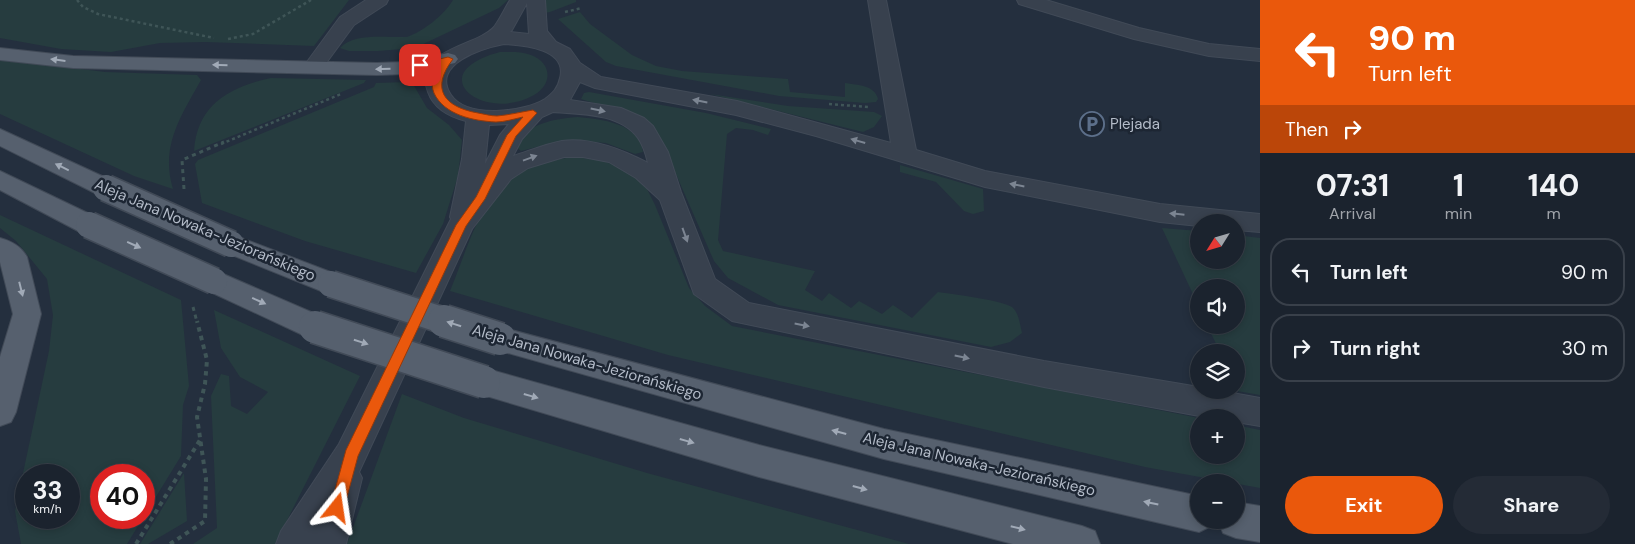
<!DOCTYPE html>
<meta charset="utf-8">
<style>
body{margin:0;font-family:"DM Sans",sans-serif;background:#242b36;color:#f1f3f6;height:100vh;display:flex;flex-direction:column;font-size:19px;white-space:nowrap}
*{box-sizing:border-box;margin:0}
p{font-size:16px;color:#a0a4aa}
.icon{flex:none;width:28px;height:28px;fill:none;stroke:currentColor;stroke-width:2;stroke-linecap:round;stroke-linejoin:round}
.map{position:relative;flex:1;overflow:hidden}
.side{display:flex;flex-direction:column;background:#1b232e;width:375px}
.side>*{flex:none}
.hud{background:#ea580c;color:#fff;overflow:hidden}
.needle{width:32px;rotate:233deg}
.controls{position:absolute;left:1190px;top:214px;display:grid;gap:10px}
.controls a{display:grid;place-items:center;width:55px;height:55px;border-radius:50%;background:#1b232e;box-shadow:0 2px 8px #0003,0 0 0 1px #39404a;font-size:25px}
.speed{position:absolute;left:15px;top:464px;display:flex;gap:10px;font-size:25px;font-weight:700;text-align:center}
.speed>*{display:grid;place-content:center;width:65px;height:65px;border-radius:50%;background:#1b232e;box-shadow:0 2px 8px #0003,0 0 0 1px #39404a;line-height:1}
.speed small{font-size:12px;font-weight:400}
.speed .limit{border:8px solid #d22;background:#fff;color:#111}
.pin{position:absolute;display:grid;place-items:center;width:42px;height:42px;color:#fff;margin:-21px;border-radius:10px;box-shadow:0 2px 8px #0006}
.me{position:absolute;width:55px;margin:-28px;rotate:15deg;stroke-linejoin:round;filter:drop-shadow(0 0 4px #0008)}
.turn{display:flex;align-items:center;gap:18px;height:105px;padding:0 25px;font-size:22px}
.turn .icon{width:65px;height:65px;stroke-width:2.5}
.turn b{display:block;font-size:35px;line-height:42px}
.then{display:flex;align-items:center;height:48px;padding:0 25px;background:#0003;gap:10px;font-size:19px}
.eta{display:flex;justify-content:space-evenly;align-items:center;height:85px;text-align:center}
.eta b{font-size:30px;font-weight:700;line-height:35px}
.cta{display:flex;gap:10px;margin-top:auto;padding:10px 25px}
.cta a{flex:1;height:58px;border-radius:30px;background:#ea580c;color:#fff;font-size:20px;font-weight:700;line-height:58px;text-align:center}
.cta a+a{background:#242b36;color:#f1f3f6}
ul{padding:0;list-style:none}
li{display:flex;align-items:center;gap:15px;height:68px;margin:0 10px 8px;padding:0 15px;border:2px solid #39404a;border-radius:20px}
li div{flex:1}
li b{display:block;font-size:19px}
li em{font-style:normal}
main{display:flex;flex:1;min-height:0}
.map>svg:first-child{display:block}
.green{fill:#263c3f;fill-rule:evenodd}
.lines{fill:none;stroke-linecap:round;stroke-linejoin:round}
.minor-casing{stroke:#414a57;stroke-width:2}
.major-casing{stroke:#414a57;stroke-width:2}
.path-far2{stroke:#3f5557;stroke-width:2.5;stroke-dasharray:3 3;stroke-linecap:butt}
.path-far1{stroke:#3f5557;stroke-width:3;stroke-dasharray:4 4;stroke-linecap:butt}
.path{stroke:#3f5557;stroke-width:4;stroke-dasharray:4.5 4.5;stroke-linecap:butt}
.minor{fill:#38414e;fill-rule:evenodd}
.major{fill:#56606e;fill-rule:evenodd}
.major-bridge-far1-casing{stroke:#414a57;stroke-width:29;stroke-linecap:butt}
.major-bridge-casing{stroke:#414a57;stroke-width:35;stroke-linecap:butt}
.major-bridge-far1{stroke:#56606e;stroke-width:26}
.major-bridge{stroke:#56606e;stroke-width:32}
.oneway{fill:#a1aab7}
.oneway2{fill:#7c8592}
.route{fill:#ea580c;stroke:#983908}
.labels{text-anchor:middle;stroke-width:5;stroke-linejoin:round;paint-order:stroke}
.poi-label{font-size:15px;fill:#b4bcc9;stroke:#1d2633;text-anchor:start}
.street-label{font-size:15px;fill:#b4bcc9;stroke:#1d2633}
</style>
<main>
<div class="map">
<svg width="1260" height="544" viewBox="0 0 1260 544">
<rect width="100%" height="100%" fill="#242f3e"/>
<path class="green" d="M0,0H349L314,46L205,42L160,43L111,52L61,49L0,38Z
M453,0H508L499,8L415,48L378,51H349L340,48C354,32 387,38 407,37C424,31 444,15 453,0Z
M545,0H576V2L550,12L544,13Z
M580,12L590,24L632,55L656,66L682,71L788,79L790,92L845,97V83C857,85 875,85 878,99L876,102L865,103L779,96L616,66L606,62L558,19Z
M500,52C510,52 521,51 531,55C552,63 553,84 534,95C483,124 420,73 500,52Z
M0,59L105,72L197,75L201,80C181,116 160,146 173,189L134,176L0,114Z
M271,78L366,80L364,83L194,151C197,105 229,87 271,78Z
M407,82L413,84L427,108L449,125L462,140L458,176L443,224L416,273L305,241L202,203L195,164L198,160L374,87L376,83Z
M589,92L706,113L771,129L768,135L753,130L736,128L727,134L718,240L723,251L815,271L805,290L822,301L829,293L851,308L859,301L882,314L893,305L912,318L938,292C952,294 1001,300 1012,307C1019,313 1020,325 1022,333L1010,342L991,347L778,305L728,278L714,261L661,140C639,104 615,111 581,99L584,93Z
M710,94L788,106L874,112L882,116L874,127L863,132Z
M578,117C600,119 640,123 643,152L635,154L606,143L581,141L557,142L521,151L516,147C522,124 558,118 578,117Z
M576,157L604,161L635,174L645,185L655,205L689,288L705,306L732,326L1199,418V455H1236V425L1260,430V488L1145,467L668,355L450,291C466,253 483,187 524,169C541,161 557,159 576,157Z
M900,165L983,189L984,211L973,214L964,211L936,182L900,172Z
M0,215L181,300L189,386L183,405L181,456L127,544H21L15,511L49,351L53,315L47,279L16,241L0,228ZM26,475H69V518H26ZM101,475H144V518H101Z
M1162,228L1199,231V260H1236V235L1260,238V395L1237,391L1236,352H1220L1207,325H1236V288H1199V307Z
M214,310L360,376L275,544H193L217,528L211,396L221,374L229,376L231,406L247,414L268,392L240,377L221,348Z
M402,394L464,418L647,473L909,544H347Z
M184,473L187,521L148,544H140Z"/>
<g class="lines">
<defs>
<path id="minor" d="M366,0H388L386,4L354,25L321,70L314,72L307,70L304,66L340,17Z
M510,0H545L547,31L556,42L570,49L580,63L601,77L737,101L891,143L868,0H886L916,150L985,171L1160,204L1260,214V232L1236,230V222H1199V226L1160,222L985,187L816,136L736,115L595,88L580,82L570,100L621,108L644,118L653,126L668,152L681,192L715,279L749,303L1044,361L1199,387V390H1216L1260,398V426L1236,422V418H1210L1044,387L732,321L694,294L660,200L636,178L609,162L583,157H564L528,168L511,179L472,229L359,472L362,478L346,544H276L281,531L339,444L451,219L450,217L462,159L466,121C450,117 434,109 428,92C412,49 476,47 494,27C500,19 505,8 510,0ZM527,3L529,34L510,32L512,30ZM504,44C524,45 568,49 560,78C558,88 553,93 545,99C524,112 467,119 451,95C430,64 483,48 504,44ZM553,112C580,114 620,113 638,138C643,145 646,155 648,163C623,150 592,137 562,141C546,144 529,151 513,156L522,139L542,117ZM509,124L500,135L485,164L489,125Z
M1017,0H1046L1139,28L1209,44L1260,49V61L1209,56L1134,39L1019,4Z"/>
<path id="major" d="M0,48L73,56L377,63L405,62L448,53L455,55L458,59L455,63L405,74L377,75L73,68L0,60Z
M0,129L115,182L118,188L115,194L106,197L97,194L0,146Z
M0,171L98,218L102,225L98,232L89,235L80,232L0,190Z
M231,234L341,276L345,284L341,292L331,295L222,251L218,244L222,237Z
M0,238C11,241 21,246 27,257L41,314L16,412L11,422L0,426V357L13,314L0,262Z
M214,270L325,318L330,327L325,336L315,339L305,336L204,289L200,281L204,273Z
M500,327L884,429L1199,496V520H1214L1211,526L1199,532L884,459L490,348L485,339L490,330Z
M484,368L759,445L1082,526L1095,531L1100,544H1013L759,477L473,392L468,382L473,372Z
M1236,502L1260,506V542L1236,538L1223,533L1218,520H1236Z"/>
</defs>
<use href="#minor" class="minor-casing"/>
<use href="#major" class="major-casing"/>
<path class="path-far2" d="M77,0L83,7L98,14L214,38
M565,12L582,8
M228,39L253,34L311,0
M829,104L868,107
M221,144L341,94"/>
<path class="path-far1" d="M184,189L182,160L224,142
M193,307L197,322"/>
<path class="path" d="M136,544L200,440
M170,544L205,521L206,479L197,417L205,384L207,360L197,321"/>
<use href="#minor" class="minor"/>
<use href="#major" class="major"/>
<defs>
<path id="major-bridge-far1" d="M106,188L231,244
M89,225L214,281
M331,284L448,322"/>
<path id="major-bridge" d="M444,321L500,339
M315,327L484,382"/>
</defs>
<use href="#major-bridge-far1" class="major-bridge-far1-casing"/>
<use href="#major-bridge" class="major-bridge-casing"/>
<use href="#major-bridge-far1" class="major-bridge-far1"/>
<use href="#major-bridge" class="major-bridge"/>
</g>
<defs><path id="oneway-solid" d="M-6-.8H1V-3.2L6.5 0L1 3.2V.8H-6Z" transform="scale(1.25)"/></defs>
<g class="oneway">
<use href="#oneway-solid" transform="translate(58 60) rotate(-173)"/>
<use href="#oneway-solid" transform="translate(220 65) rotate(-179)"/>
<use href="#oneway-solid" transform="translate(383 69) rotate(179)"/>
<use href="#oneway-solid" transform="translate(62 167) rotate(-154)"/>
<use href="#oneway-solid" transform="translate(134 245) rotate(24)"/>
<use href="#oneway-solid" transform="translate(21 289) rotate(76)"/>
<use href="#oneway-solid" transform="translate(259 301) rotate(24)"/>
<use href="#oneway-solid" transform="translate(454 324) rotate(-162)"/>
<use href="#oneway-solid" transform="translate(361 342) rotate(18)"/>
<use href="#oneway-solid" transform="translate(531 396) rotate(16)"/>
<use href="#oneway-solid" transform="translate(839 432) rotate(-165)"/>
<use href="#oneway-solid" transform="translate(687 441) rotate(16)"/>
<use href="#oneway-solid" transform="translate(860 488) rotate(15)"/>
<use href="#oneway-solid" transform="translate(1151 503) rotate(-168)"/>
<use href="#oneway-solid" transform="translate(1018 528) rotate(14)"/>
</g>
<g class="oneway2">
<use href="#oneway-solid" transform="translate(700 101) rotate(-169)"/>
<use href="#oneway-solid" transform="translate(598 110) rotate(12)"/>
<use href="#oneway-solid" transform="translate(858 141) rotate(-164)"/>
<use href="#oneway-solid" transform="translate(530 158) rotate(-20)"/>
<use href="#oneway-solid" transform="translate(1017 185) rotate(-169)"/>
<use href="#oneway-solid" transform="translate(1177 214) rotate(-174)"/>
<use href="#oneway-solid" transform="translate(685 235) rotate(70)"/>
<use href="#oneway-solid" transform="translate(802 325) rotate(11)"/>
<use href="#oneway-solid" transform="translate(962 357) rotate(12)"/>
</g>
<path class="route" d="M448,57L453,59C430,89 444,107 478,113C484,114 491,116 497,116C509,115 521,112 533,110L537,113L516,136L485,199L466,226L358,456L344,508L342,513L337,516L332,513L330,508L346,450L456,225L476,197L507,135L523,117C514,119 504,122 496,122C474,121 444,115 434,93C430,83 433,72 440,64L420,68L415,65Z"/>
<defs>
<symbol id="parking-ring" viewBox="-11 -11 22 22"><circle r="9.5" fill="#1d2633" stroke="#5c6f8a" stroke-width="1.5"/><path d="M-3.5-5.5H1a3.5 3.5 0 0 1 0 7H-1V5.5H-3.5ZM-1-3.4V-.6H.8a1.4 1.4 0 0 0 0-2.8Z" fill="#5c6f8a"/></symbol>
</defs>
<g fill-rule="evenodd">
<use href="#parking-ring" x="1078" y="110" width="28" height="28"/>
</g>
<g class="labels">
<g class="poi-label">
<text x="1110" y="129">Plejada</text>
</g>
<g class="street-label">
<text transform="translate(205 230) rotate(23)" y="5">Aleja Jana Nowaka-Jeziorańskiego</text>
<text transform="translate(587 362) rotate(16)" y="5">Aleja Jana Nowaka-Jeziorańskiego</text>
<text transform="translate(979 464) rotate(13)" y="5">Aleja Jana Nowaka-Jeziorańskiego</text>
</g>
</g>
</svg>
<div class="controls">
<a><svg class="needle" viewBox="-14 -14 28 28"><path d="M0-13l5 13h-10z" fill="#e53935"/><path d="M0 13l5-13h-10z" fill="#a0a4aa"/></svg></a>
<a><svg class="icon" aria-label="sound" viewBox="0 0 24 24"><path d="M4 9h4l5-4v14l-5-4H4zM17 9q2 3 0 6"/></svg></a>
<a><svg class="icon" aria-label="layers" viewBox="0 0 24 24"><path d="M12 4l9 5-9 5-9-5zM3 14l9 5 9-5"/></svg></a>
<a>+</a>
<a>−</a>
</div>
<div class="speed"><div>33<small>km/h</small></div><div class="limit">40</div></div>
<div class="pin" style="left:420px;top:65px;background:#d93025"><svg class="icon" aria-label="arrive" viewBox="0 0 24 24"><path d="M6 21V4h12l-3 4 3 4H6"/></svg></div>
<svg class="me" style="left:337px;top:508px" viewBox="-20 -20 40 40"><path d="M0-17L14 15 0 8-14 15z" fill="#ea580c" stroke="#fff" stroke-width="4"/></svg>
</div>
<section class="side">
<div class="hud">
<div class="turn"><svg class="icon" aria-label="left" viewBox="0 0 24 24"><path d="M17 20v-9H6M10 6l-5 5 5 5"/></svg><div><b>90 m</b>Turn left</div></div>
<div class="then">Then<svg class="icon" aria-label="right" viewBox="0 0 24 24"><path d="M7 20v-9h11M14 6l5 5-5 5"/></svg></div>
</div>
<div class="eta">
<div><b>07:31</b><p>Arrival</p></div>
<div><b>1</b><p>min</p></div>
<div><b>140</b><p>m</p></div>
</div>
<ul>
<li><svg class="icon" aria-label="left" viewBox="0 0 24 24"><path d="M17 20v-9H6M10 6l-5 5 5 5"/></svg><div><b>Turn left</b></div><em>90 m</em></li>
<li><svg class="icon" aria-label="right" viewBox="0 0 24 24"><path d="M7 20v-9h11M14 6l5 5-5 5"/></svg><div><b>Turn right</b></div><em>30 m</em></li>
</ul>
<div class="cta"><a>Exit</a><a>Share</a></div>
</section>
</main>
